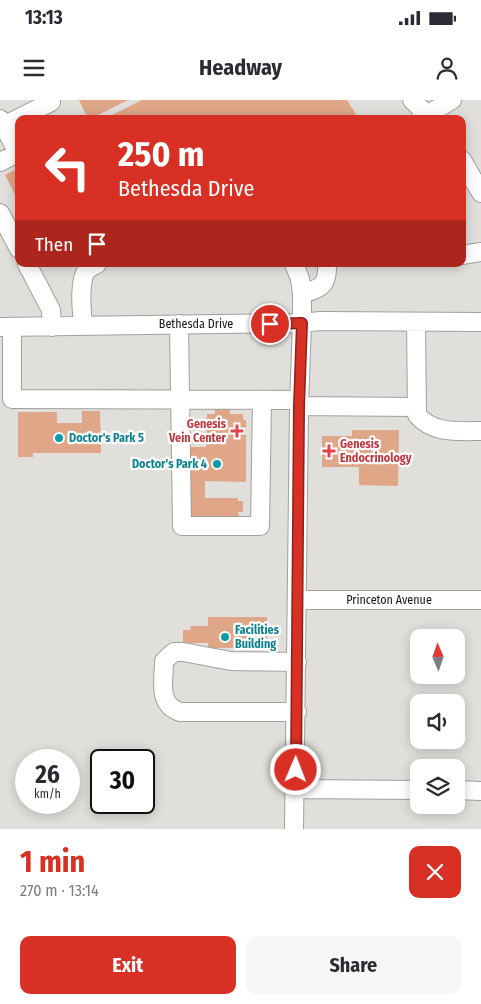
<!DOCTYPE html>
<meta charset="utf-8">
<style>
body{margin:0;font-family:"Fira Sans Condensed",sans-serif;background:#f7f7f7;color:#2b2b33;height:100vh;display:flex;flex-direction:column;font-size:19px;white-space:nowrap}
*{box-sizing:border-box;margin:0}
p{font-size:16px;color:#7c7c81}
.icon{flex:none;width:28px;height:28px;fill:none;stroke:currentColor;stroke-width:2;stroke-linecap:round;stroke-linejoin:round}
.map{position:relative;height:729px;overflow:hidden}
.side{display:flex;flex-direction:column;background:#fff;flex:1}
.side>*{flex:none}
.top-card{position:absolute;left:15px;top:15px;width:451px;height:152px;border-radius:10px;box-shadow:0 2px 12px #0003;background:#d93025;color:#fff;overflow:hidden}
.needle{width:32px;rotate:358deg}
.fabs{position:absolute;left:410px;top:529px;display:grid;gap:10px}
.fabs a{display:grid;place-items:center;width:55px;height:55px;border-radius:10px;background:#fff;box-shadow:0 2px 12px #0003;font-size:25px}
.speed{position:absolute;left:15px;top:649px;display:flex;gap:10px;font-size:25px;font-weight:700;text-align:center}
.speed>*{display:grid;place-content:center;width:65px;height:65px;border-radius:50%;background:#fff;box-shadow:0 2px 12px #0003;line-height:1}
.speed small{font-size:12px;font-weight:400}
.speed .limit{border:2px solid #111;border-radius:8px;background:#fff;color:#111}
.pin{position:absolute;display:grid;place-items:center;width:42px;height:42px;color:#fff;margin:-21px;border:2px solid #fff;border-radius:50%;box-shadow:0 1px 5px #0007}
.me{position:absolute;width:55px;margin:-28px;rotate:1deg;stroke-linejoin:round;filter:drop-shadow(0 0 4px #0008)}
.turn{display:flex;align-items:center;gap:18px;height:105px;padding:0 20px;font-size:22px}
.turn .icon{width:65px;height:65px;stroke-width:2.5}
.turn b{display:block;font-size:35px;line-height:42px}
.then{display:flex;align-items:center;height:48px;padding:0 20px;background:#0003;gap:10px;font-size:19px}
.round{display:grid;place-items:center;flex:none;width:52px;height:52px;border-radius:10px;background:#f7f7f7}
.head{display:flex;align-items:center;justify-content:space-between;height:85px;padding:0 20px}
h1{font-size:30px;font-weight:700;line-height:38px;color:#d93025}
.action{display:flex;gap:10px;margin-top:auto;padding:10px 20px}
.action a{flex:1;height:58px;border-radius:10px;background:#d93025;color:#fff;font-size:20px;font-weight:700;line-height:58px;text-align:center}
.action a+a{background:#f7f7f7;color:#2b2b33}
.status{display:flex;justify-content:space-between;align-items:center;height:35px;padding:0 25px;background:#fff;direction:ltr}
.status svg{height:14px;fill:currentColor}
header{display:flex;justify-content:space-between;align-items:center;height:65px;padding:0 20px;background:#fff;font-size:22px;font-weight:700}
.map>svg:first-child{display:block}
.building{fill:#dfa787}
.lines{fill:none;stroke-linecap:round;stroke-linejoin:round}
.minor-casing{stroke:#a0a09c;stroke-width:20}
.minor{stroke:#fff;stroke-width:18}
.route-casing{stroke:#8d1f18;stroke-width:12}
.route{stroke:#d93025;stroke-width:9}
.health-dot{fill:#e0444e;stroke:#fff;stroke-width:2}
.culture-dot{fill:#0f9aa8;stroke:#fff;stroke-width:2}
.labels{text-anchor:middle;stroke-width:4.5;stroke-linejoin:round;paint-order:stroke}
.street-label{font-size:12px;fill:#171715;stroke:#fff}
.health-label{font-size:12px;font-weight:bold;fill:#be3a42;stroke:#fff;text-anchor:end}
.culture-label{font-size:12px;font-weight:bold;fill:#0d838f;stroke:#fff;text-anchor:start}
</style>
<div class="status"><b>13:13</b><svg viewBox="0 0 49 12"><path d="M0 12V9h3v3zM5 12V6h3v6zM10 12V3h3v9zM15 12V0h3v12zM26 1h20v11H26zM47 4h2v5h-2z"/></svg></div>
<header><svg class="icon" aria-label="menu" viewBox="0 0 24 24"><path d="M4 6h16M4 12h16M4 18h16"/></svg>Headway<svg class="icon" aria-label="person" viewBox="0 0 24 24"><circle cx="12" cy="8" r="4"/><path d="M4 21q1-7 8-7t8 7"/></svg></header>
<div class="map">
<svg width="481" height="729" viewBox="0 0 481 729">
<rect width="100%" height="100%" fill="#e0dfdb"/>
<path class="building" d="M79,0H128L90,19H88Z
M142,0H347L359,19H104Z
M19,68V102L5,75Z
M215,306H230V314H243V320H246V382L205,381V398H238V401H243V412H238L239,416H188V347H206L207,314H215Z
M82,311H100L101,353H33V357H18V312H57V323H82Z
M352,330H399L398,386L359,385V367H322V336H352Z
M208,517H267V548H208V543H183V530H191L190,526H208Z"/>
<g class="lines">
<defs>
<path id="minor" d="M412,0L431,19
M0,19L18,53L0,62
M420,19L452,0
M3,26L51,2V0
M462,60L481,93
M0,113L19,149
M462,155L481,152
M27,164L51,210L52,227
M294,164L300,179L302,194V223L299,306L294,729
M302,194C321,188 328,186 327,164
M416,222L417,315C433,334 458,331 481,331
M179,224L182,426H260L262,300
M83,226C82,212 78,181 87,170C89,168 94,166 97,164
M0,227L302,223L320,221L481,222
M12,227V299L300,300
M299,306L416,307
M298,500H481
M297,562L231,561L183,552H174L164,561C164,581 157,604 180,612H297
M296,689L419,690
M456,690L481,691"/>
</defs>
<use href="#minor" class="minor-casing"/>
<use href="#minor" class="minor"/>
</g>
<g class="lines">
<defs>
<path id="route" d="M270,224L302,223L299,306L296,670"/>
</defs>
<use href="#route" class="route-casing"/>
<use href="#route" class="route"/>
</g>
<g class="health-dot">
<path d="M234.5 323.5h5v5h5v5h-5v5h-5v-5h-5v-5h5z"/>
<path d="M326.5 343.5h5v5h5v5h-5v5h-5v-5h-5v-5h5z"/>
</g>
<g class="culture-dot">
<circle cx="59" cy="338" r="5"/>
<circle cx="217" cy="364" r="5"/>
<circle cx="225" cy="537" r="5"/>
</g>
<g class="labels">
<g class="street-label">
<text x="196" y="228">Bethesda Drive</text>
<text x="389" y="504">Princeton Avenue</text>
</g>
<g class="health-label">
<text x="226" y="328">Genesis<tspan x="226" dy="14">Vein Center</tspan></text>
<text x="340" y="348" text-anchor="start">Genesis<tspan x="340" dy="14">Endocrinology</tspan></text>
</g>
<g class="culture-label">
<text x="69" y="342">Doctor's Park 5</text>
<text x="207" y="368" text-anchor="end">Doctor's Park 4</text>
<text x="235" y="534">Facilities<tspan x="235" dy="14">Building</tspan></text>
</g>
</g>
</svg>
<div class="fabs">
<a><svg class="needle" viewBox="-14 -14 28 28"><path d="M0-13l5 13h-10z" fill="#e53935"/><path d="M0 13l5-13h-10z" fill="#7c7c81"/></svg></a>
<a><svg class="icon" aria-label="sound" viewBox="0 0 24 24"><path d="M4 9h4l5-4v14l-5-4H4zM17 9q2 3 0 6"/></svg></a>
<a><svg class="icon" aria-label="layers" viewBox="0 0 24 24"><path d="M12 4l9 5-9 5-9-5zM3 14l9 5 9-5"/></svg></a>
</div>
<div class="speed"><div>26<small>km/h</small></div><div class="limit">30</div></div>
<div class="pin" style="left:270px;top:224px;background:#d93025"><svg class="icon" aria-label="arrive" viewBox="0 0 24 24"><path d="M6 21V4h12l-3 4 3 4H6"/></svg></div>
<svg class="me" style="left:296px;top:670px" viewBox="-20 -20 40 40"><circle r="17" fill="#d93025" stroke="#fff" stroke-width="3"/><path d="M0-11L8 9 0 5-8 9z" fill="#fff"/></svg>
<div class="top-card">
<div class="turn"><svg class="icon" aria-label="left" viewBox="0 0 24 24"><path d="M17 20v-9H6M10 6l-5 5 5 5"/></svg><div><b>250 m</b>Bethesda Drive</div></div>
<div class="then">Then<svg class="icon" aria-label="arrive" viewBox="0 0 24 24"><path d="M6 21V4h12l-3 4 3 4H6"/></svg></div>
</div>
</div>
<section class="side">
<div class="head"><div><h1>1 min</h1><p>270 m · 13:14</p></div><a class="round" style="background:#d93025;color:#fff"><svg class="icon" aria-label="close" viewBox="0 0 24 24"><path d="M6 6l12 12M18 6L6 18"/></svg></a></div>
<div class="action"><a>Exit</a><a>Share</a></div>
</section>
